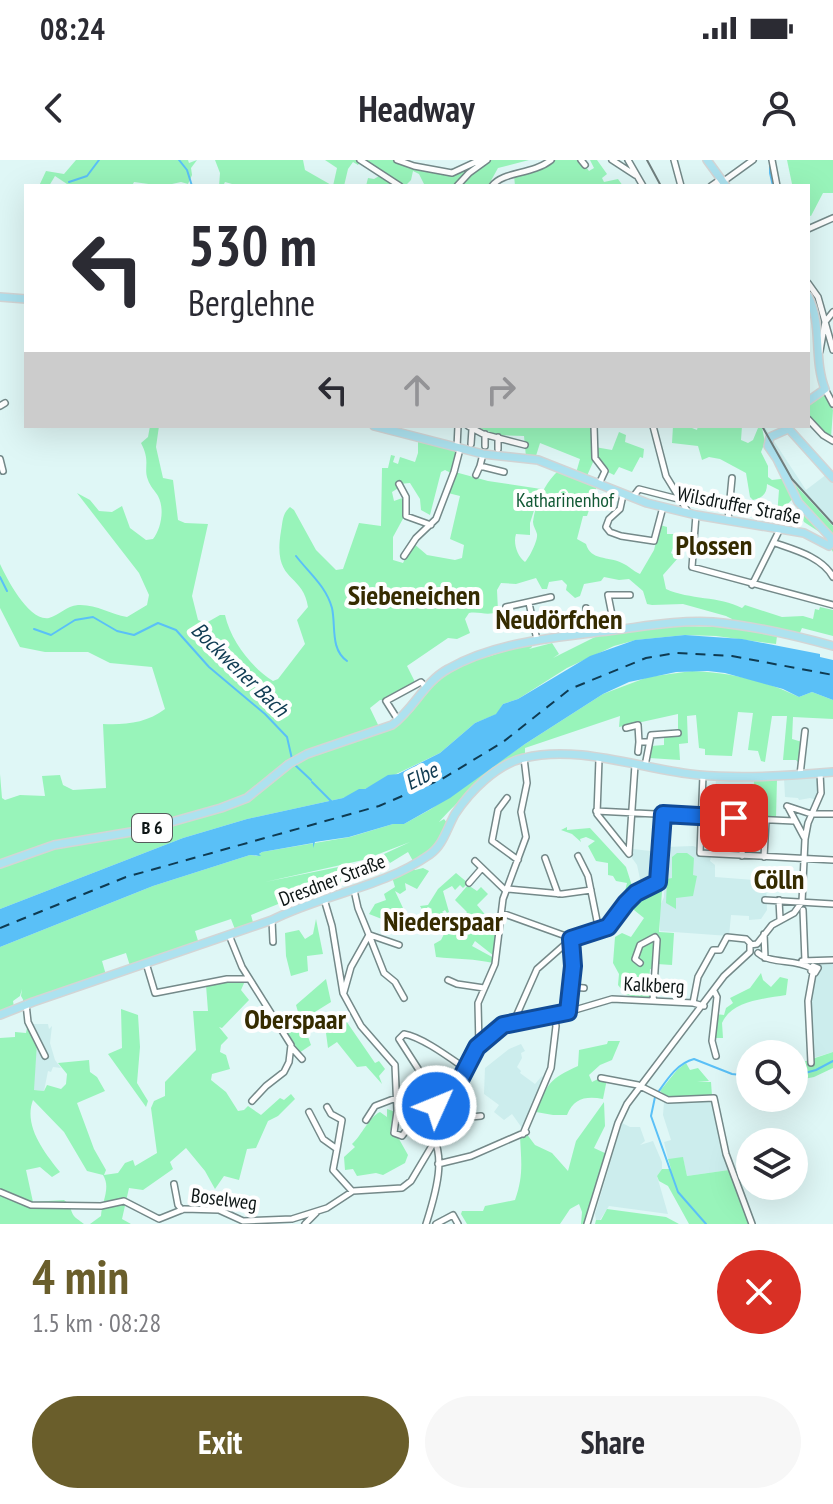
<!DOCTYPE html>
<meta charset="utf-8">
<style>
body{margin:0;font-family:"PT Sans Narrow",sans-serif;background:#f7f7f7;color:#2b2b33;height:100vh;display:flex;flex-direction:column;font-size:30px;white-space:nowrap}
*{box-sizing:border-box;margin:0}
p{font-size:26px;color:#7c7c81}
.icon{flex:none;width:44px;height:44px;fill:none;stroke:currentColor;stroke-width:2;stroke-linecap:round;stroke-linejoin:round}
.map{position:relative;height:1064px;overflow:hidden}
.sheet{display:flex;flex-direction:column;background:#fff;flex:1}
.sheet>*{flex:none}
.hud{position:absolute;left:24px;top:24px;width:786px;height:244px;border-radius:0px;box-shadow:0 8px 32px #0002;background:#fff;color:#2b2b33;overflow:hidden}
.fabs{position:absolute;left:736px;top:880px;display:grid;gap:16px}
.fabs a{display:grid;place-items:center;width:72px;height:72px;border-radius:50%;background:#fff;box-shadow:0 8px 32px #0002;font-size:40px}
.pin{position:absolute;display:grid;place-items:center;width:68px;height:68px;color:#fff;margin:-34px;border-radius:16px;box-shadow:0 4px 12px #0006}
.me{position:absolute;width:88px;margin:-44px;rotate:46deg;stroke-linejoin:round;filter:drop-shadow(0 0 6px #0008)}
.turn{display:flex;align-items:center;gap:28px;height:168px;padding:0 32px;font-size:36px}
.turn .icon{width:104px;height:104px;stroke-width:2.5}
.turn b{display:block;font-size:56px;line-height:68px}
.lanes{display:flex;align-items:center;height:76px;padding:0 32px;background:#0003;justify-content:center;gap:40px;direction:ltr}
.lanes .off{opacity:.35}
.round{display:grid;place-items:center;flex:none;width:84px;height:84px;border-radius:42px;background:#f7f7f7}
.summary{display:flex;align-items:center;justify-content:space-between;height:136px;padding:0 32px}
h1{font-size:48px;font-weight:700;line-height:60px;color:#6a5e2b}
.cta{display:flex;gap:16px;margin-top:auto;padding:16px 32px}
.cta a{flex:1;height:92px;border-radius:48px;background:#6a5e2b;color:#fff;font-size:32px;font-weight:700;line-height:92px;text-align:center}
.cta a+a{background:#f7f7f7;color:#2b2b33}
.status{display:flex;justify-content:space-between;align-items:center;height:56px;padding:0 40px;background:#fff;direction:ltr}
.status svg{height:22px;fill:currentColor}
header{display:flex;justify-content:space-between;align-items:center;height:104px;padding:0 32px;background:#fff;font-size:36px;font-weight:700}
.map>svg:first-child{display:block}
.built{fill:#cceded}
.green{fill:#98f4ba;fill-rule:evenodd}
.water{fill:#5ac0f7}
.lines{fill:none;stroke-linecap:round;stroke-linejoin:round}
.stream{stroke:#5ac0f7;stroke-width:2}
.ferry{stroke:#0f3b52;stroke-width:2;stroke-dasharray:10 8;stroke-linecap:butt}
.minor-casing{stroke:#748989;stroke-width:8}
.major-casing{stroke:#d3d5d5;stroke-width:10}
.minor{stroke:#fff;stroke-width:5}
.major{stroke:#ade2ef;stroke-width:7}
.rail{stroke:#6f7f7e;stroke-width:2}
.route-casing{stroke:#114b97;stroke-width:20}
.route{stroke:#1a73e8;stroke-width:14}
.labels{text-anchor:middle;stroke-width:8;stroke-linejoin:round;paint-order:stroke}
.shield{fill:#fefefe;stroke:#555b5b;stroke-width:2}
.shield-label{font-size:18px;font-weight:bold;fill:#0d1515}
.park-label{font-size:20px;fill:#125935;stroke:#fefefe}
.street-label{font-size:20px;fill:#0d1515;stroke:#fefefe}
.water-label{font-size:22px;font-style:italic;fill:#0f3b52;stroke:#fefefe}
.district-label{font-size:28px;font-weight:bold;fill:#352b00;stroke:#fefefe}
</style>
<div class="status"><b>08:24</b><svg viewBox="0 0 49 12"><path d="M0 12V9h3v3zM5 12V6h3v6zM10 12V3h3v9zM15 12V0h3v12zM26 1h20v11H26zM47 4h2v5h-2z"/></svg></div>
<header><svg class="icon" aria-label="back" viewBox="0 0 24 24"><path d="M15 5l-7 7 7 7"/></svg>Headway<svg class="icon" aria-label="person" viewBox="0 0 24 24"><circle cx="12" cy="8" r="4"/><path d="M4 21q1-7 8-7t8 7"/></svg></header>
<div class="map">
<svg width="833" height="1064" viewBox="0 0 833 1064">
<rect width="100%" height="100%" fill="#dff7f6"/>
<path class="built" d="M761,266H764L806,330L827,314L833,320V366L790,318Z
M818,614L820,633L817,640L810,638L799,640L798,638L785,637L784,618Z
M716,619L754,620L753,639L730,656L714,655Z
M693,686L696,687V696L711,697L710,701L715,705V717L766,721L767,750L761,759L749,760V756L731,755L729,776L660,771V746L664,737L665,687Z
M633,689L659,692L658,716L653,718V724L642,728L637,705L632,698Z
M833,804V892L813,898L809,805Z
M30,864H48L49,869L52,866L50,883L55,900L61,908L53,907L51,912L48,911L44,931L33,930L37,883Z
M521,884L525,891L521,893L522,898L517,907L521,911L520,913L535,924L542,916L546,920L522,968L512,954L504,960L494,952L499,945L484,934L485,908L509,889Z
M711,940L729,1010L687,1016L683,998L668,999L664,982L671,980L663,955L664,942Z
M622,963L630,967H640L645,981L640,985L653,981L662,1002V1009L657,1016L668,1054L609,1046L600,1060H596L595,1054Z"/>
<path class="green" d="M76,0H188L189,3L197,0L191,8L192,15L188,24L181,22L163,26L134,22L132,26H70L55,16L49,26H39L46,11L64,14Z
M215,0H303L305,10L333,26H239L225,22L223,26H219L220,13Z
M325,0H398L452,13L480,0H529L498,8L488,26H425L419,14L413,11L411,20L405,26H366L368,18L374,19L381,15L360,2L358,5L353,2L348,9L344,26H333L337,8Z
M551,0H581L589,11L594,8L590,0H597L607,14L602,18L604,22L618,19L623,26H515L514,15Z
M787,0H833V33H823L811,56L808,55V26L792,24Z
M824,233L833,250L831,278L808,256V243Z
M150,266H159L156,287L163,318L173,320L178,360L185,363L208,364L192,436L198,460L206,463L220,455H225C231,481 251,507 273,521L278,519L305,484L297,460L308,447C303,412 272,424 281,371C283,361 282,354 290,347L294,350L316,390L336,410L343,409L359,363L381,366L382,308H388L391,295L395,296L393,302L398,304L400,297L415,302L418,293V276L374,266C402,266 425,276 452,283L455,281L460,289L455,312L488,321L541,329L530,363V375L516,374C513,383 517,396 525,402C529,398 538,381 537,374C536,370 533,366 533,362C535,344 545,323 558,311L597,326L587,356H583L577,379L586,384C591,401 608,396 622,403C629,406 633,411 640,414L654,390L660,365L667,367V374H674L677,378L671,393L678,398L663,415L666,429C690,440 719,436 742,448L745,445L782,457L803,456L813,459L815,449L819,450L820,447L833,450V476L802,468L799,475L732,462V459L726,456L683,444L652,445L647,444L643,431L629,419L619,420L604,417L601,421L584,424L580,436L575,438L566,430L567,425L562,420L549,422L547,429H542L536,418L516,424L501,423L497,430L498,451C488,457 480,451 469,453L465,459L470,473L457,479L448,478L407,506L416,524L387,540H380L370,548L381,571L445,512L486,495L487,497L531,483L532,487L529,489L552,483L559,494L553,498L601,474L673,466L726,467L777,476L776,484L716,476L685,475L636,480L614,486L567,508L518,539L503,544L497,554L475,563L440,593L365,629L343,638L247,659L183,678L0,749V614L2,638L5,640L20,635L45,636L42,616L60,615L63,625L73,630L106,628L103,564C125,565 147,563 165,549L152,507L110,503L88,492H45L20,487L0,448V404C7,419 29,462 49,458C60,455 66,446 78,445C96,444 110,454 127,457L147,445L149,435L139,413L77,333L90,340L99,351L112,352L122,346L130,368L146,380L153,379C161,369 165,349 158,336C155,331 150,326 148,320C143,307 151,302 141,283L148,277ZM445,310L451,313L435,356L432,360L439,353L448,333L460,336L450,379L464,385L462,398L455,400L427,395L413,383L403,403L393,400V377L405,355V337L394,341L392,332L400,327L399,324L410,323L420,339L421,350L430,355L441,312Z
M475,266H593L594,300L586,318L576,313L580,299L540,283L535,299L526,297L524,276L497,275Z
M673,266H687L697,270L698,266H742L741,280L748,283L753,280L758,268H762L765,282L761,292L768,306V317L772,320L789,318L833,366V392L824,375L804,362L795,338C785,343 784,353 781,364L777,356L779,330L767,324C767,333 763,338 753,340L750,337L746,313L720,299L709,297L702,300L698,286L672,283Z
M619,272L626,275L625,282L644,289L643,298L640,297L632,312L619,307L614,315L608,312L609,309L596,299L595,287L612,290Z
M692,511C728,512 767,521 799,537L812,532L833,540V559L793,557L792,579L802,582L800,604L796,600H783L787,556H772L765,602L761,601L758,591L748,590L753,553L738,552L732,596L705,595V589L699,588L696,555L687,556L688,583L679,584L680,600L649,598L651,586L664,585V575L678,574V554L619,567L620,556L525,588V595C502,598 456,643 439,662L444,659L448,664L434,688L413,701L408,692L390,703L384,694L410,682L363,700L265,722L353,704L358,719L326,729L327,735L302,744L298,736L251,755L254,766L236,772L231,759L195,771L199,784L130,806L126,793L102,801L106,815L79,822L25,843L21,836L22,829L20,836L13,841L14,847L0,854V787L153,726L250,695L257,696L262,692L350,677L393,664H404L431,649L525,584L603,534L648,517Z
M777,619L776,658L730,656L731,639H753L754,620Z
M567,667V670L590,668L626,707L633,729L625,731L627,723L616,721L613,716L608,715V703L596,701L588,686L595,681L586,677L580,679L581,682L572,674L561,670Z
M677,693H687L694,698L693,715L697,716L693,736L676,738V749L666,743L667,719L672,718V697Z
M411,707L415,710L423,708L429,711L417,729L405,723L406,730L400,734L395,731L403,748L396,752L392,763L369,754L375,744L386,740L384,734L395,727L392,717Z
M456,713L468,723L463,728L460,725L455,730L452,726L443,731L449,752L447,753L445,750L442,752L453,759L452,764L455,770L467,752L455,740L468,725L477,731L481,727L488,734L477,745L499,771L494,796L475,781L472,786L494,798L493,803C477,799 455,799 436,797L434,784L441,780L446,770L440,765H428V753L432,749L428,747L423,751L420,746L428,745L438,729Z
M648,731H662L659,772L674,773L672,805L657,804L655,810L650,809L648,833L651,834V839L626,835L618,825L619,814L613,803L615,777L622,773L631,777L644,758L629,746L638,733Z
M316,759L323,794L307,796L308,811L291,816L286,796L285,773L299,770L305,779L313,774Z
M761,813L763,820L771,827L780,817L788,819L786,835C764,839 732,840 722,863L723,878H713L716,854L724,855L726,848L733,843L730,838L750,828Z
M326,819L331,842L302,860L311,885L299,893L292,887L281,864L298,852L296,845Z
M228,820L245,821L241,830L249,840L222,868L219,867L228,878L221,885L220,892L226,895L230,909L212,914L211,920L226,932L238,951L244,950L248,946L261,955L280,938L284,940L291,934L295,939L278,956L268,961L256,988L247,989L239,1020L224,1016L215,1029L205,1011L186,988L170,1002L173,1009L143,1030L129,1028L122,1059L131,1064H90L101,1056C102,1041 111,1028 103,1015L87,1011L64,972L33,940C23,966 45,993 60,1012L52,1017L40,1007L26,1010L33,1042L64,1040L70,1045C72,1058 77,1058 84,1064H0V878L15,877V872L26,873L28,863L35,877L32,878L34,882L37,883L34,930L44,931L47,925L61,929L66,924L67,914L58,903L89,900L90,912L97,917L105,931L77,943L94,989L106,1010L104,1015L118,1013L125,1003L133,1000L135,1006L157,993L151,948L154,941L165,936V922L196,890L193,851H208L206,825Z
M121,849L138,855L140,887L137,923L148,941L146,947L108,894L122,888Z
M342,855L375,903L379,901L385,909L379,916L382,924L366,906L357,907L337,882L328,888L326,873L335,866Z
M608,881H620L612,900L600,905L589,915L592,922L600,918L607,919L603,939C586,936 574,938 567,955H553L536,952C547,923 550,919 578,906L579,890L607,884Z
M833,892V908L814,917L794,921V905Z
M686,903L690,910L698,908L709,921L697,922H711L712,936L670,939L660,931L677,910Z
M604,942L605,966L594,988L607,994L584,1064H581L582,1052L579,1044L570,1049L560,1064H467L461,1054L462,1051H483L485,1046L515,1040C524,1015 521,1000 520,976L526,973L535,985L552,993L568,1011L576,981Z
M387,949L396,952L390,972L399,979L408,995L405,1003L383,1015L376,1013L357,1016L353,1009L345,1010L344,997L355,987L352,984C362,975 369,957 380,952L387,957Z
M683,997L687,1016L729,1010L751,1064H689L668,1026L659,1021L657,1016L662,1009H671L668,999Z
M607,1049L666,1057L679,1064H595L596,1060H601Z"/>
<path class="water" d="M685,475L742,479L820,494V497L833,500V540L812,532L799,537L783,529L725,513L708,511L676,512L629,522L603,534L525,584L450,638L404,664H393L349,677L315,682L313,688V683L262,692L259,694L261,696L250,695L153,726L0,787V749L183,678L247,659L343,638L359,629H365L388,615L398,614L440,593L475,563L496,554L503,544L518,539L590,496L635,480Z"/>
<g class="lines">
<path class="stream" d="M179,0L187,10L192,26
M770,0V13L773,26
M69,22L87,16L99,0
M296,396C309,413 326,426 332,448C336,466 330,489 347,501
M0,417L7,431
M34,469L51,475L75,460L93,457L117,471L134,475L158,463L176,470L209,507L265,554L287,577L292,599
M295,605L311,620
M312,622L331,641
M794,916L816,910L833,901
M659,931C668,918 678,903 694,899L732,914L750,916
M655,937L651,956L678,1032L706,1064"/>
<path class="ferry" d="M0,768L126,717L379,646L442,619L503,582L570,529L646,498L676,493L732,496L833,515"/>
<defs>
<path id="minor" d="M360,0L400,26
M397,0L414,6L452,13L480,0
M581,0L585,5
M612,0L635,15
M628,0L643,26
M674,0L681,26
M772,0L777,26
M457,26L469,13L487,0
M492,26C503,11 532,15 551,0
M711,26L721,19
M717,26L753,0
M808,69L833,58
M808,123L818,137L833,190
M820,191L825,162L833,152
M825,229L833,244
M0,246L5,243
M808,259L823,275L833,281
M468,266L483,274L525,285
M594,266L595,298L605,311L599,324
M653,266L666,316L688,352
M471,284L472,269
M485,286V274
M457,288L458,266
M498,289V277
M483,294L480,306L504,312
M0,299L3,311
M476,315L480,306
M399,324L406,337V356L431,365
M623,335L620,349L609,359L606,367L610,372L621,376L654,381L663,347
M633,337L639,329L678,339
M696,355L692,407L833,445
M728,360L732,318
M775,383C795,390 822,397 833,417
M404,396L416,378L436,359L454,312L460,289
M752,425L780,369
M529,443L537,480
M506,447L551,437
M586,448L587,473
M615,470L608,435H630
M398,560L386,541L421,522L426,527
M626,568L638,565L639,582H649
M638,592L639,582
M599,599L597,654L629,694
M645,606L651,575L678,573
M703,615L700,693L833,700
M800,615L805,571
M507,638L498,650L492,681L518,700
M787,646L811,654H833
M788,647L804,677
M596,651L794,661
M629,693L635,605
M578,696L588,716L599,771
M742,696L744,658
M764,697L766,660
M545,698L558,734
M475,701L506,731
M469,723L482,708
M507,729L562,734L591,730
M324,739L332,766L343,833L361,866L395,905L397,951L394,973L402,976L411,964L419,963C453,982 435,1036 426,1064
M765,740L833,744
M779,740L780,759
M803,750L805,801
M502,753L574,779L608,767L626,743L636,733L658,722L663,654
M272,760L273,782
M764,774L765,798
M229,775L242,807L291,885L289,902L284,912L266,926L252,941
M369,775L384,813L395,822L404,838
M370,775L399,785
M758,793C772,805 794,798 811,808
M802,801L833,800
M146,803L155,833L227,819H248
M640,803L635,799L640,785L655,777L657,780L653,841
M813,806L818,808L815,813L811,811Z
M448,820L457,824L484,828
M571,827L584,828
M714,831L717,837L712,881L716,896
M344,832L351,807L369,775L358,748L354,730
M693,843L698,817L713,790H720L727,777L746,779L751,784
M26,844L28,862L45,896
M568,852L573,813L571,779
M514,861L537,809L571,779
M479,886L478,843L495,804L503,739L526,677L521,652L527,623L524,598
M292,888L302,899
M811,903L808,841L813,813
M601,918L638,925L668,940L714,938L726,994L752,1064
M327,947L331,954L342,960L337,989
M444,951L437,948L424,918L399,879L404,874C422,877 450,898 466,909
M309,952L323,979L337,989L333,1010L352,1031
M366,960L375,946L396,938
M441,960L481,956
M523,974L551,908L556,866L554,855
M438,1004L471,996L526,972
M174,1024L178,1045L182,1050
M0,1032L31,1045L101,1046L124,1041L159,1059L184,1049L219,1050L243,1061L292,1059L327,1048L353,1031L402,1028L411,1021L433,984L447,946L476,890L506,863L568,852L612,839L693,843L704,846
M305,1064L316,1053
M436,1064L453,1055L458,1064
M587,1064L618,963L627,944L724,816L750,792V785L757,784L772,765L794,753L802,742L805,679L808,663L821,633L820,613"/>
<path id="major" d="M707,0L726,26
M808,136C823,165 813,199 825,229L808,241
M0,137L26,139
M374,266L483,294L538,300L647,343L696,355L804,373L829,386L832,382L830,377L798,342L777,299L768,286L770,277L788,269
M788,268L833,318
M0,704L54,685L143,670L221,648L247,638L289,604L307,594L392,565C414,549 424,522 448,509C497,481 560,477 615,470C647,466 680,460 713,462C753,466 794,475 833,486
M0,855L33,842L272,760C323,734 382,728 429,695C443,686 447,668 455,654C470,631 497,604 524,598C579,584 644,610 699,615C743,619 789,616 833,612"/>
</defs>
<use href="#minor" class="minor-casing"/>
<use href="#major" class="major-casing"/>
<use href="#minor" class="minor"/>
<use href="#major" class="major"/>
<path class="rail" d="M647,0L661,26
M762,266L792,319L833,364"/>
</g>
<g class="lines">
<defs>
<path id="route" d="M436,946L444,951L477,887L503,865L568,852L573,806L571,779L608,767L626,743L636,733L658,722L663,654L734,658"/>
</defs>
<use href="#route" class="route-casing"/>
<use href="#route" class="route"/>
</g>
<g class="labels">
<rect class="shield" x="132" y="654" width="40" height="28" rx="6"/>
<g class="shield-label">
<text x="152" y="674">B 6</text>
</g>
<g class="park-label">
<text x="565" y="347">Katharinenhof</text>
</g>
<g class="street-label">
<text transform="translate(739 345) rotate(11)" y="7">Wilsdruffer Straße</text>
<text transform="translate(332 720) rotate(-21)" y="7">Dresdner Straße</text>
<text transform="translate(654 825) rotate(3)" y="7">Kalkberg</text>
<text transform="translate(224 1039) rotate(7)" y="7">Boselweg</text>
</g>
<g class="water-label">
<text transform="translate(240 509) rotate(44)" y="8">Bockwener Bach</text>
<text transform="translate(421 616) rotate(-28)" y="8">Elbe</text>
</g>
<g class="district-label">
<text x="714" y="395">Plossen</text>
<text x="414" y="445">Siebeneichen</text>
<text x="559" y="469">Neudörfchen</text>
<text x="779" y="729">Cölln</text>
<text x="443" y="771">Niederspaar</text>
<text x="295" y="869">Oberspaar</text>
</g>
</g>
</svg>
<div class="fabs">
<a><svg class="icon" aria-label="search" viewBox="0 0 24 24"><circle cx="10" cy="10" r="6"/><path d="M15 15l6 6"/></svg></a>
<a><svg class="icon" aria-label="layers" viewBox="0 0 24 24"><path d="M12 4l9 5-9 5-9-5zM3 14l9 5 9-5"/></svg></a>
</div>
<div class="pin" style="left:734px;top:658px;background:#d93025"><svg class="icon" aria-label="arrive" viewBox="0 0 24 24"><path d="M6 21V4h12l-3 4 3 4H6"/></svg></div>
<svg class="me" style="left:436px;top:946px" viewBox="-20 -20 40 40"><circle r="17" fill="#1a73e8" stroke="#fff" stroke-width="3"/><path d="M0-11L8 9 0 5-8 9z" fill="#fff"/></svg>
<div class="hud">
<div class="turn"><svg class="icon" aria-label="left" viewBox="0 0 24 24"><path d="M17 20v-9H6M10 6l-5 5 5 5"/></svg><div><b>530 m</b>Berglehne</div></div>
<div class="lanes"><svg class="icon" aria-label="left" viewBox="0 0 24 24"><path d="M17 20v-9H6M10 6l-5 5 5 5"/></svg><svg class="icon off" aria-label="ahead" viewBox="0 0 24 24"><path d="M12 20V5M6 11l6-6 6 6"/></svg><svg class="icon off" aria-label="right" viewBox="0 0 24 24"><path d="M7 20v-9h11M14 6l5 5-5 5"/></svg></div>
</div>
</div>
<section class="sheet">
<div class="summary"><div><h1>4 min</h1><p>1.5 km · 08:28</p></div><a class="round" style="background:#d93025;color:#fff"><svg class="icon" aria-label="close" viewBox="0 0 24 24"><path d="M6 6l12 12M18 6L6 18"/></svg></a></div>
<div class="cta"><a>Exit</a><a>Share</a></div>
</section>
